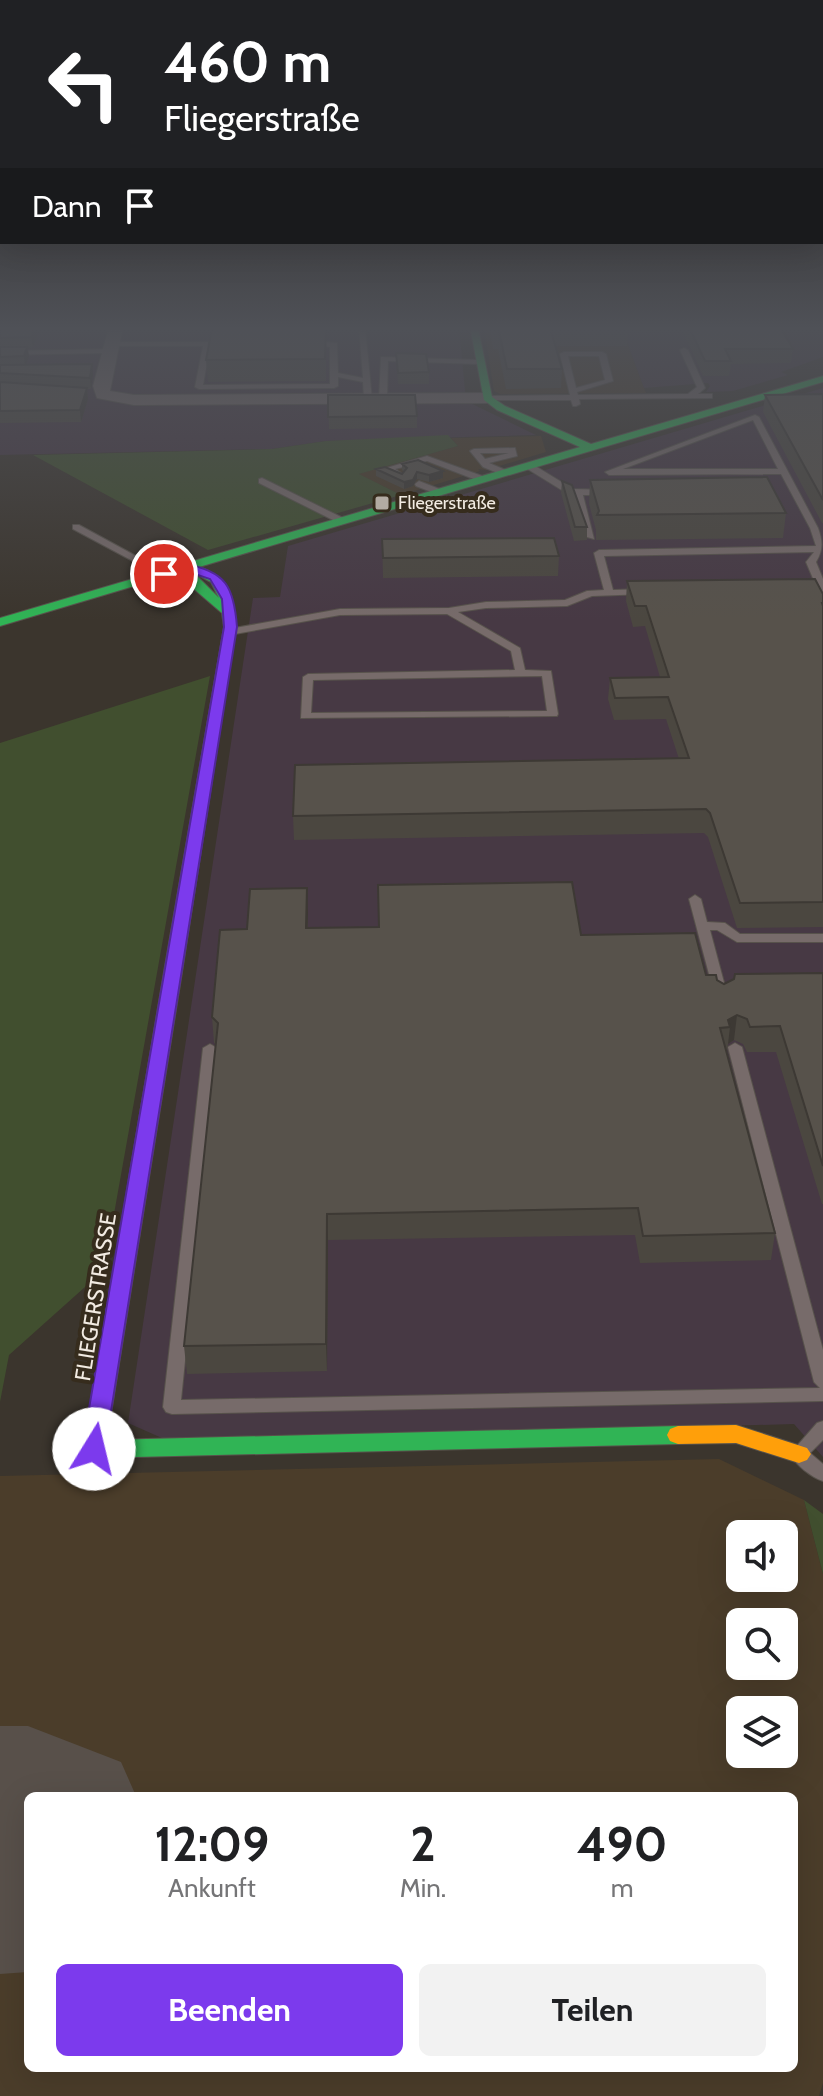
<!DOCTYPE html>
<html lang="de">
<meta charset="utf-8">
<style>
body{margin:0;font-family:Cabin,sans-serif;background:#f2f2f2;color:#202124;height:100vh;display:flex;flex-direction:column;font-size:30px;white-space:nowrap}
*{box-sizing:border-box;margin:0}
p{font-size:26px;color:#757577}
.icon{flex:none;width:44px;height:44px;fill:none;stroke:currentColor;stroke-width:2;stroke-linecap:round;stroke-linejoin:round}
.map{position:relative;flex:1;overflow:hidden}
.panel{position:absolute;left:24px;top:1792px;width:774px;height:280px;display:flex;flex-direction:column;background:#fff;border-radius:12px;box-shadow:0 8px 32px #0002}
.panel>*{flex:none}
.guide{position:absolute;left:0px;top:0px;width:824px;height:244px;box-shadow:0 8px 32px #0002;background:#202124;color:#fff;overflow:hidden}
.controls{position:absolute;left:726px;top:1520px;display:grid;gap:16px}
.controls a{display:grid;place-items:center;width:72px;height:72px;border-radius:12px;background:#fff;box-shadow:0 8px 32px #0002;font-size:40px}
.pin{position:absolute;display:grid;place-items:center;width:68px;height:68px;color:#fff;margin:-34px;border:4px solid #fff;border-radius:50%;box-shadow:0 2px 8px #0007}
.me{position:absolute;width:88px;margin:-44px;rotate:9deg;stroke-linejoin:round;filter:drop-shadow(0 0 6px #0008)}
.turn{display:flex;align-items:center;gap:28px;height:168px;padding:0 32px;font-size:36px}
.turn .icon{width:104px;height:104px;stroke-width:2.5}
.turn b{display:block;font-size:56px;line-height:68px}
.then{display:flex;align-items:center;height:76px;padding:0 32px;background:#0003;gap:16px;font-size:30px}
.eta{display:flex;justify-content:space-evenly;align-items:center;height:136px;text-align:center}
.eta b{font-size:48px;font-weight:700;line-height:56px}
.button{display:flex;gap:16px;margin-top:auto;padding:16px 32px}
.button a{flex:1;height:92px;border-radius:12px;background:#7c3aed;color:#fff;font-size:32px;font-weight:700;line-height:92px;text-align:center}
.button a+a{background:#f2f2f2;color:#202124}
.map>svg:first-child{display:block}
.built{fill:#4b3d2a;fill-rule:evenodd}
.industrial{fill:#473944}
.green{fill:#414f2f}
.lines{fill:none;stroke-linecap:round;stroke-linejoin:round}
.runway{fill:#58504a;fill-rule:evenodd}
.lane-casing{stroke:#57524b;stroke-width:2}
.street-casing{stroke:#57524b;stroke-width:2}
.fast-casing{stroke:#57524b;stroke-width:2}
.slow-casing{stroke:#57524b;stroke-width:2}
.lane{fill:#776b6a;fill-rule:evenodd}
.street{fill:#776b6a;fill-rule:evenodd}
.fast{fill:#30b455;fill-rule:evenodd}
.slow{fill:#ff9f0a;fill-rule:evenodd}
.wall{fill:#4b4740}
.shaded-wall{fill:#3d3934}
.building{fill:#57524b;stroke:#3d3934;stroke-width:2}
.route{fill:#7c3aed;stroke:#51269a;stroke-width:2}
.poi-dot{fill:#b2aba3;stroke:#362c1d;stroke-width:3}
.labels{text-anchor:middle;stroke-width:8;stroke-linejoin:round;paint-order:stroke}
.far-poi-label{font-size:18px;fill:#f2ebe2;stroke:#362c1d;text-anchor:start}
.street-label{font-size:22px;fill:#f2ebe2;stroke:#362c1d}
</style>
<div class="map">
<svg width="823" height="2096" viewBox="0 0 823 2096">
<rect width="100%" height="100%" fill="#3b352d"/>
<path class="built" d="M484,327H742L743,329L623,332L646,393L500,394L494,391Z
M541,436L546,452L486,470L478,469L480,471L401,495L358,474L458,446L451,438Z
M719,1459L804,1500L823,1574V2083L819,2096H0V1476ZM784,1534V1578H740V1534ZM740,1622H784V1666H740ZM784,1710V1754H740V1710ZM794,1796V2068H28V1796Z"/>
<path class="industrial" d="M0,327H459L466,401L536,435L326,441L272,449L0,455Z
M823,329V357L781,372L788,375L733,391L706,392L710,386L708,383L644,388L623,331Z
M823,388V1457L794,1424L171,1442L128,1423L253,598L280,597L288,546Z"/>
<path class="green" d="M448,435L458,446L359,474L401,495L208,550L33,455L272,449L326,441Z
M210,676L104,1270L9,1355L0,1402V743Z
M804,1500L823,1514V1574Z"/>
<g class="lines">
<path class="runway" d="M0,1726H28L121,1762L136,1796H28V1972L0,1974Z"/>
<defs>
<path id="lane" d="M359,327H365L372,399L368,401L364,399L363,382L338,377V386L334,388L199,389L195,387L203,346H112L108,344L112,342H230L227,346H210L203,385L330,384V347L304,342L308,340L337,343L338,373L363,378Z
M684,348L688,350L705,388L698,394H712V398L579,399L580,404L576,406H573L571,400H487L483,398L487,396L570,395L560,354L564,352H602L606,354L613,381L577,392L578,395L688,394L697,387L680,350ZM568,356H599L605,380L576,388Z
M113,349L110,353L0,355V351Z
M381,357L479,360L483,362L479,364L388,361L387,399L383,401L379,399Z
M755,415L759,417L818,528C823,542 823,550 816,562L823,579V593L818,590L806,562L814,552L604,556L613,590L644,589L649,592L647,594L592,596L567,606L486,608L458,612L520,648L525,670L551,671L558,714L557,716L301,718L303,677L308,674L515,670L511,651L447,614L340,615L229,635L224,632L229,629L340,609L449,608L486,602L565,600L587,591L604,590L594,553L599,550L816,546L810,528L781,474L609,475L605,472ZM753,420L778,469H623ZM542,676L547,711L311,713L313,680Z
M515,448L517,456L489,463L508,471L509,473L505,476L483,467L470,451L474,449ZM480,453H509L485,459Z
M427,456L485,477L486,479L479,481L427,461L395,469L404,475L400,478L383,469Z
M526,464H532L573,489L612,490V494L609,495H583L594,539L587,537L574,495L568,494L526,468Z
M262,478L345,519L346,521L339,523L259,483V479Z
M419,481L442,490L443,492L439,495L416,486L415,484Z
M73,525H79L169,574L161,576L73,529Z
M695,895L701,899L707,922L725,923L740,934H823V942H737L717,930H710L726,990L719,994L714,993L689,899Z
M735,1043L742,1047L823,1350V1401L172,1414L166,1412L163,1407L203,1048L210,1044L217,1048L181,1400L820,1388L814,1382L728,1047Z
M823,1421V1440L810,1453L823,1464V1481C811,1477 796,1465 790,1454L817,1423Z"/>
<path id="street" d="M109,327H123L110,391L134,395L487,393L495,398L487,403L134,405L97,398L93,386Z"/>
<path id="fast" d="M470,327H478L492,397L505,406L591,444L823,376V382L199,567C229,577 232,599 236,627L182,972L173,977L167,976L164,972L224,627L222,613L187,583L181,572L0,626V618L580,447L497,410L484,400ZM194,573L211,582L219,598Z
M98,1417L106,1420L109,1426L107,1440L678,1426L686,1429L689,1435L686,1441L678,1444L94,1458L86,1455C80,1445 85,1430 90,1420Z"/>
<path id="slow" d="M173,967L182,972L109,1426L106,1432L98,1435L90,1432L87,1426L164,972Z
M736,1425L807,1448L811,1454L807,1460L799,1463L736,1443L678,1444L670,1441L667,1435L670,1429L678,1426Z"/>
</defs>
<use href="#lane" class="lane-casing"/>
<use href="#street" class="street-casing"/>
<use href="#fast" class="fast-casing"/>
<use href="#slow" class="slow-casing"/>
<use href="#lane" class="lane"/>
<use href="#street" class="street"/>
<use href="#fast" class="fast"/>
<use href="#slow" class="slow"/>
</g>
<path class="wall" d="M0,327L37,337L33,347L28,348L29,357L26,365L93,375L91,389H87L88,399L81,422L0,423Z
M326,327V381L208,382L206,360Z
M490,327H680L628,328L627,346H555L562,369L561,388L506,389L498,349H493Z
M683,327H780L793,349L791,363L731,364L729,376H703L682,330Z
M396,353L429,372V384H398Z
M823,394V523H822L763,412L765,395Z
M328,395L417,416V428L329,429Z
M402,464L443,471V478L429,482L417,479L413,486L404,489L376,476V469L402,474L404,472L402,470Z
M590,480L786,513L783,538L596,540V530L589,504Z
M562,481L587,527V540L574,541L561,493Z
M382,539L559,556L558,576L383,578Z
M627,581L823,594V927L737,928L708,837L704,833L294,840L293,816L679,759L666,719L614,720L608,699L610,678L660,677L645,626L633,627L626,601Z
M308,913V928L379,927L581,935L706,975L724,984L823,973V1204H822L776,1052H747L743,1044L734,1040L728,1044L727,1051L775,1233L771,1260L640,1263L635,1235L328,1240L327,1371L187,1374L184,1346L216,1044L214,1043L212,1017L247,929Z"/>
<path class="shaded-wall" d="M36,327L37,337L33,347L31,337Z
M27,347L29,357L25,367L24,356Z
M92,364L93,375L91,389L90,378Z
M87,388L88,399L81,422L80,410Z
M443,471V478L429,482V475Z
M417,472V479L413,486L404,489V482Z
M307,888L308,913L307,953L306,928Z
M737,1015L734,1040L728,1044L730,1027L728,1020Z
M327,1214L328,1240L327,1371L326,1344Z"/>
<path class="building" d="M0,327H35L31,337L0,338Z
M326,327L325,359L206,360L212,328Z
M493,327H628L550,328L562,369H507L499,331H494Z
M689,327H780L793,349H725L731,361H705Z
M0,347H27L24,356L0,357Z
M396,353L426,354L429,372L398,373Z
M92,364L90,378L0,373V365Z
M0,382L87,388L80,410L0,411Z
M823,394V500L765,395Z
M328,395H415L417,416L328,417Z
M418,460L443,471L429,475L417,472L413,480L404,482L376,469L385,467L402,474L407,468L402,464Z
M767,477L786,513L597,515L599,511L590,480Z
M562,481L572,485L587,527H575Z
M554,538L559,556L383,558L382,539Z
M815,579L823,594V603H822L823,606V902L740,903L710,813L706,809L293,816L295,765L689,758L668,697L615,698L610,678L669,677L646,606H635L627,581Z
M572,882L581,935L695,933L706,975H716L717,980L724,984L734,979L735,974L823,973V1166L780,1026L750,1027L747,1019L737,1015L728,1020L730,1027L720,1028L775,1233L643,1236L638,1208L327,1214L326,1344L184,1346L218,1023L212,1017L220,930L247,929L250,889L307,888L306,928L379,927L378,885Z"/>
<linearGradient id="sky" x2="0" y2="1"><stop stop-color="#201d19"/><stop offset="0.53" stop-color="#4f5157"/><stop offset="1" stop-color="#4f5157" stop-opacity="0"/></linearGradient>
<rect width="823" height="620" fill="url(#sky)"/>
<path class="route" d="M185,564C226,571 234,587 237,627L105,1449L102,1455L94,1458L86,1455L82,1449L224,627L222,599L210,579L186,571L164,577L158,574Z"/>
<rect class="poi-dot" x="374" y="495" width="16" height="16" rx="4"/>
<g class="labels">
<g class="far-poi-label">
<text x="398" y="509">Fliegerstraße</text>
</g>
<g class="street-label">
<text transform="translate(95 1297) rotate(-81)" y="8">FLIEGERSTRASSE</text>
</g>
</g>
</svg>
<div class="controls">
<a><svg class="icon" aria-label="sound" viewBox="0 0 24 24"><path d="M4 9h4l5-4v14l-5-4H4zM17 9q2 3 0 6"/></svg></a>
<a><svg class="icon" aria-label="search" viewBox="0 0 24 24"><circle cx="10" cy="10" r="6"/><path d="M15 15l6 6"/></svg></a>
<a><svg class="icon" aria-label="layers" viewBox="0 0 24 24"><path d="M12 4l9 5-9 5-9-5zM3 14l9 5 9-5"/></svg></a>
</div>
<div class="pin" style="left:164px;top:574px;background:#d93025"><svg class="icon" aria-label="arrive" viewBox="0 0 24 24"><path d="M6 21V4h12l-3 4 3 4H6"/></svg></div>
<svg class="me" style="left:94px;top:1449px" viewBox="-20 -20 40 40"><circle r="19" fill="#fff"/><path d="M0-13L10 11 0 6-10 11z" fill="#7c3aed"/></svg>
<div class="guide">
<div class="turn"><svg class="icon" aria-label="left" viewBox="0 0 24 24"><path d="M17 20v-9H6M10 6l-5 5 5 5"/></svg><div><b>460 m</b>Fliegerstraße</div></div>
<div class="then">Dann<svg class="icon" aria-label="arrive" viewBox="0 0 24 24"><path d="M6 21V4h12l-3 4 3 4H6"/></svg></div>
</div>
<section class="panel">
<div class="eta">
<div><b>12:09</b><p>Ankunft</p></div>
<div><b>2</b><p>Min.</p></div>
<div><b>490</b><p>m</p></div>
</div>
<div class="button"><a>Beenden</a><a>Teilen</a></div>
</section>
</div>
